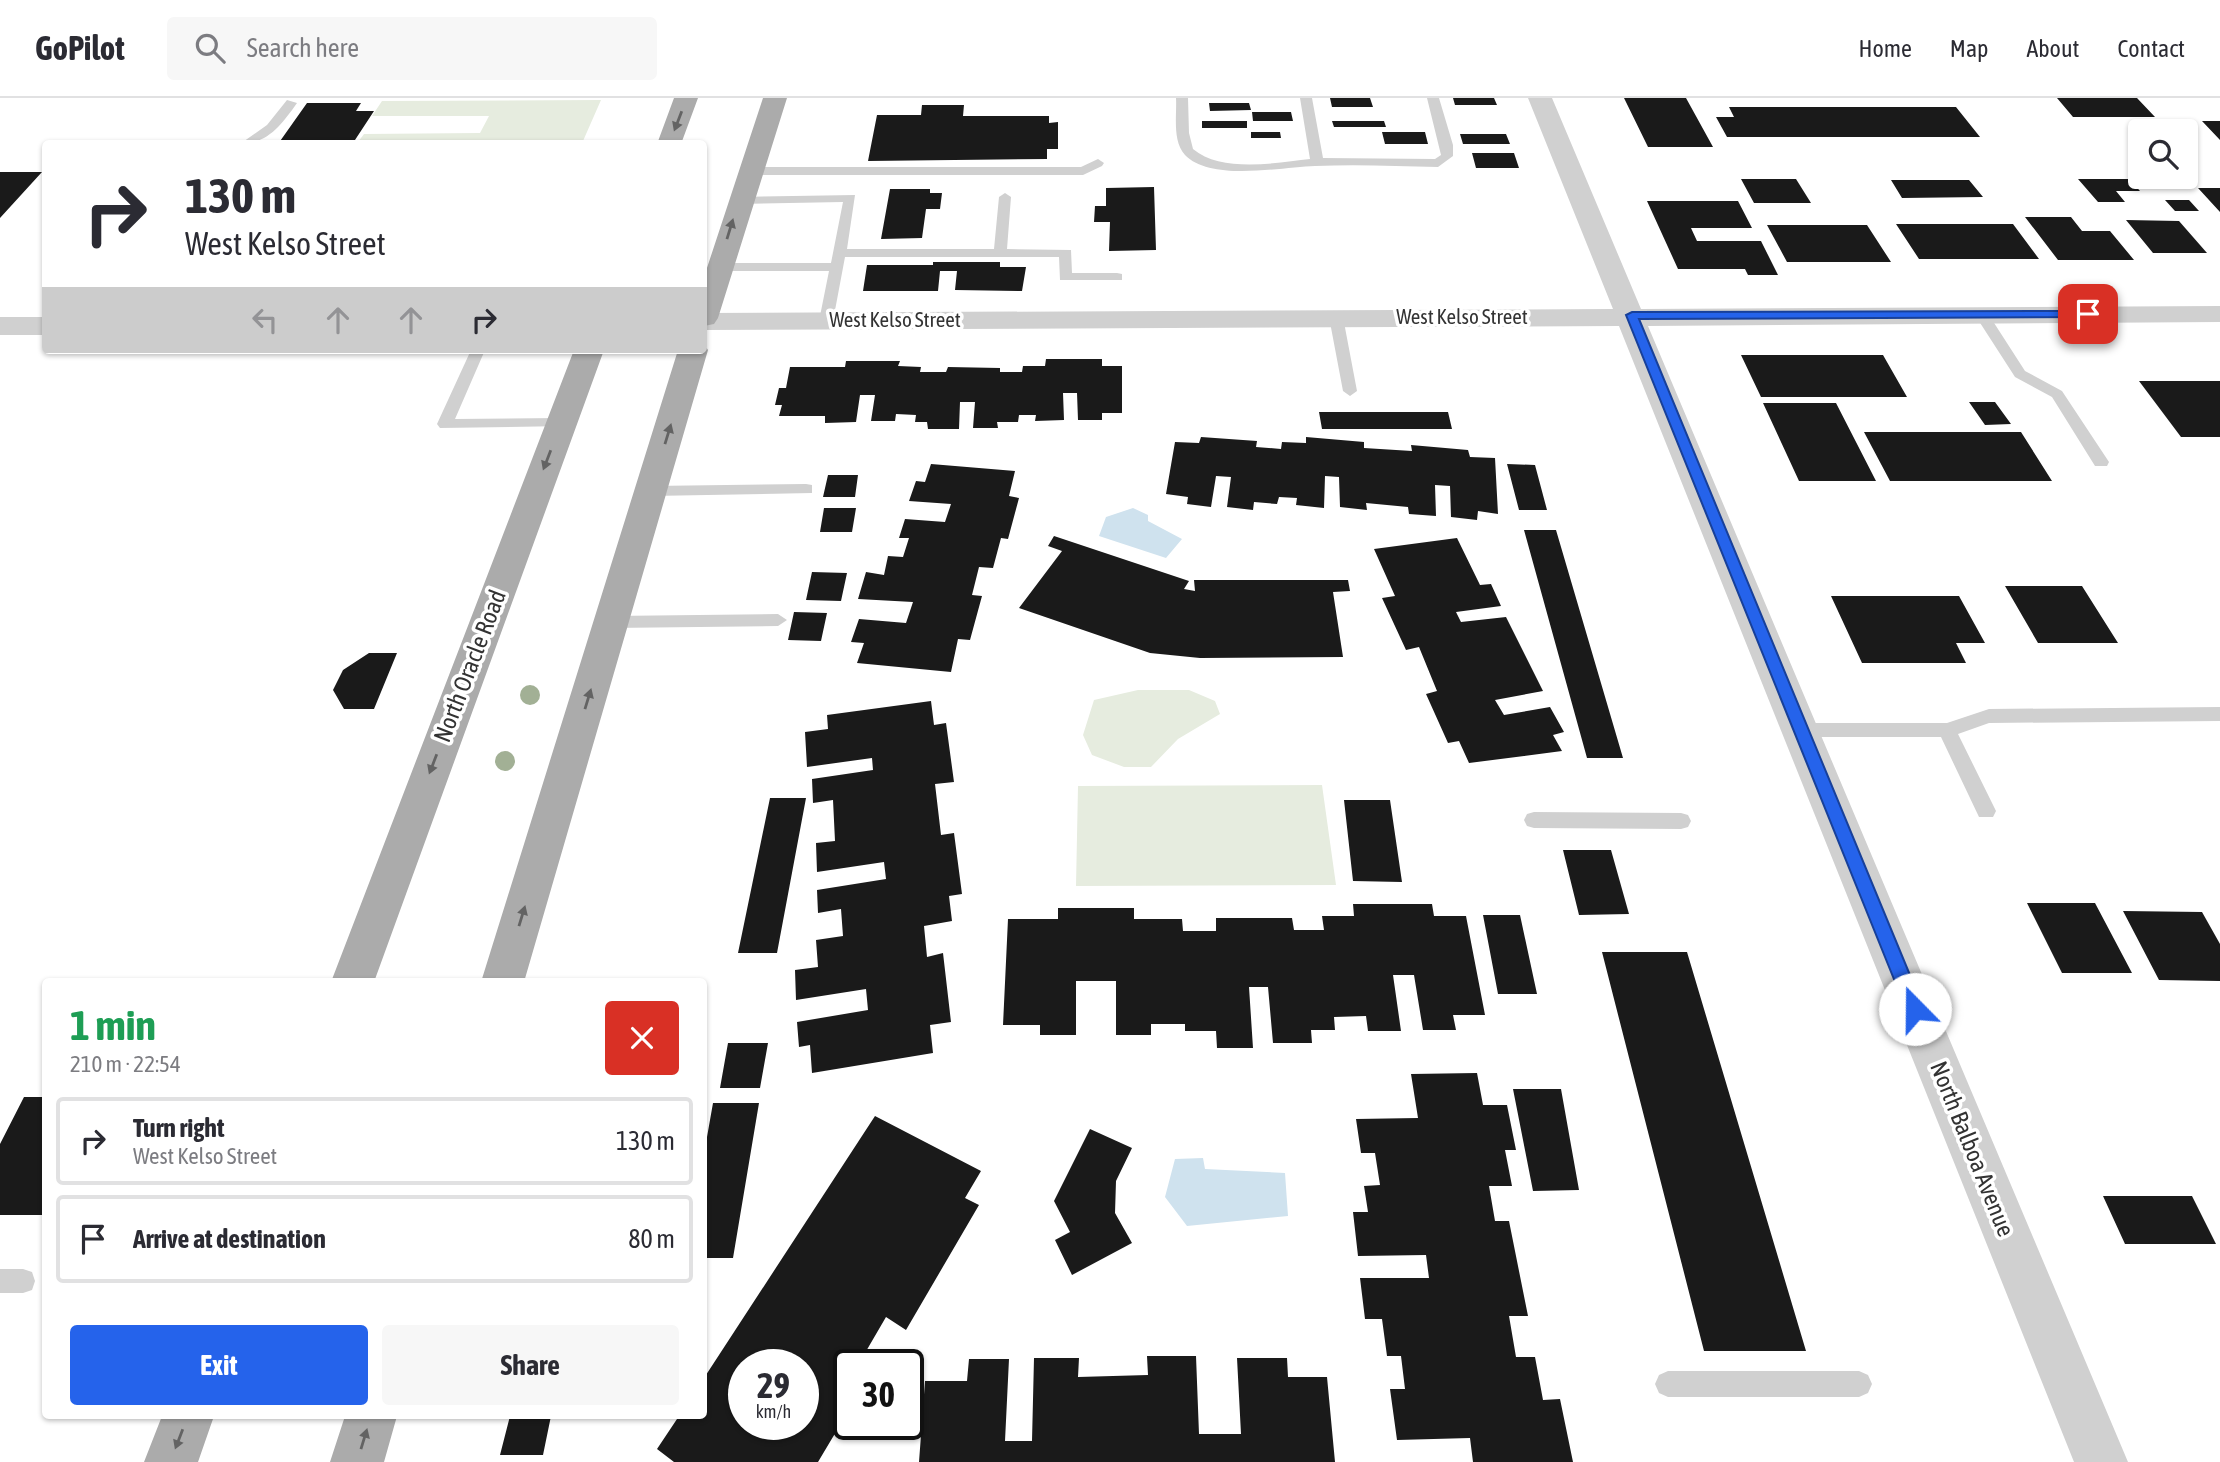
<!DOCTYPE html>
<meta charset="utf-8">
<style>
body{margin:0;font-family:"Asap Condensed",sans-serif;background:#f7f7f7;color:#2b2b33;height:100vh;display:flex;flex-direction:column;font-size:26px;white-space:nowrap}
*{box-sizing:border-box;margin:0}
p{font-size:23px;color:#7c7c81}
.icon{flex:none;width:38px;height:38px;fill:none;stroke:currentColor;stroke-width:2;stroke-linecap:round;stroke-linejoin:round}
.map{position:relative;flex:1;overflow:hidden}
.drawer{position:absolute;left:42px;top:880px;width:665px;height:441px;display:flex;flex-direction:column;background:#fff;border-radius:7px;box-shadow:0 2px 5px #0004}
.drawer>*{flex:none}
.hud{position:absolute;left:42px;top:42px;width:665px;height:214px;border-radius:7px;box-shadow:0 2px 5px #0004;background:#fff;color:#2b2b33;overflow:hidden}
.fabs{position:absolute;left:2128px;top:21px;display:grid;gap:14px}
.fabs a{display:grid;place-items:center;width:70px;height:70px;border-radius:7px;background:#fff;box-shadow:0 2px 5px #0004;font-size:35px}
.speed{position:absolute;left:728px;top:1251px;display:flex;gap:14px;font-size:35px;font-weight:700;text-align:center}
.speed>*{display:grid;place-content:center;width:91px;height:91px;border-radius:50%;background:#fff;box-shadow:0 2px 5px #0004;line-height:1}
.speed small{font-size:18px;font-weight:400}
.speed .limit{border:4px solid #111;border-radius:10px;background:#fff;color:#111}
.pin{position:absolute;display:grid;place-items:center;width:60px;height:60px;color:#fff;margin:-30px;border-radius:14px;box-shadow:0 4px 10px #0006}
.me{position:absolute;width:77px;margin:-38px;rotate:338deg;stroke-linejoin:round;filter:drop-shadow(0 0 5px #0008)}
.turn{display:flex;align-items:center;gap:24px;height:147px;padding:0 28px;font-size:32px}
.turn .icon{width:91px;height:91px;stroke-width:2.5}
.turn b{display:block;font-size:49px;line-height:60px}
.lanes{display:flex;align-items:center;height:66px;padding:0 28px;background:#0003;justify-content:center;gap:35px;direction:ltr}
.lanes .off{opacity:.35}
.round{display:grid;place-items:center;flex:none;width:74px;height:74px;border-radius:7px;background:#f7f7f7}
.headline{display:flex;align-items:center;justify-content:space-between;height:119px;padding:0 28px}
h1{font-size:42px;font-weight:700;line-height:52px;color:#1e9e55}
.primary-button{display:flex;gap:14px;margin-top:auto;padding:14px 28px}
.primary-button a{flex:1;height:80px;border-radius:7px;background:#2563eb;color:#fff;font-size:28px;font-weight:700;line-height:80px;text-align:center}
.primary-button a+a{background:#f7f7f7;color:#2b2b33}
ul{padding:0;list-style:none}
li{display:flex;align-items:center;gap:21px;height:88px;margin:0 14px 10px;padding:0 14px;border:4px solid #e1e1e2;border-radius:7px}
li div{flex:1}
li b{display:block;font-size:26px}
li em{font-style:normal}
header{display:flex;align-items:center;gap:42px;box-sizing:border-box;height:98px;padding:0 35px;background:#fff;border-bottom:2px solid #e1e1e2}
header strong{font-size:33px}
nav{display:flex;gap:38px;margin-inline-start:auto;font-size:24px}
.search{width:490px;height:63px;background:#f7f7f7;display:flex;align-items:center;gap:18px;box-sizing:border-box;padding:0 24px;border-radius:7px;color:#7c7c81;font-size:26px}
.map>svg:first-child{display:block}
.green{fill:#e6ecdf}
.water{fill:#cfe2ee}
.building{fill:#1a1a1a;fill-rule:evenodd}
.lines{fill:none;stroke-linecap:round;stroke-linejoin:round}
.service{fill:#d0d0d0;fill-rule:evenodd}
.minor{fill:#d0d0d0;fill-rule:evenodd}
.primary{fill:#ababab;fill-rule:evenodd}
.tree{fill:#a2b095}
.oneway{fill:#636363}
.route{fill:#2563eb;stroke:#184099;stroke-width:2}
.labels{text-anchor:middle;stroke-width:7;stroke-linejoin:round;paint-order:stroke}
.far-street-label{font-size:21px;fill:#333;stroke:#fff}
.street-label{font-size:24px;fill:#333;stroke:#fff}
</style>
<header>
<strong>GoPilot</strong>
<div class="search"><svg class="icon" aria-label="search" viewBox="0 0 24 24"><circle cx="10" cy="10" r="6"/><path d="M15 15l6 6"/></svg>Search here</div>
<nav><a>Home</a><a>Map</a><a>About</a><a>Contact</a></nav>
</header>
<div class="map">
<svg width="2220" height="1364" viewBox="0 0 2220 1364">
<rect width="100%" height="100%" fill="#fff"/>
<path class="green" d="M601,2L583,43L358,44L364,36L480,35L489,18H372L382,3Z
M1138,592H1189L1215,603L1220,616L1178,641L1151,669H1124L1092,657L1083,637L1094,602Z
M1322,687L1336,787L1076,788L1078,688Z"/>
<path class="water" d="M1133,410L1148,417V423L1182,441L1166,460L1099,438L1106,419Z
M1203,1060L1205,1071L1285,1075L1288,1118L1187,1128L1165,1099L1175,1061Z"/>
<path class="building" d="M1330,0H1370L1373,9H1332Z
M1453,0H1494L1497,7H1455Z
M1624,0H1686L1713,49H1648Z
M2057,0H2137L2155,19H2073Z
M307,5H361L356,13H374L355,42L278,46Z
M1209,5H1249L1251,12L1210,13Z
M922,7H964L963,18H1049V25L1058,24V51H1047V61L868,63L877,17H921Z
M1729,9H1956L1980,39H1727L1716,19H1734Z
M1252,14H1291L1293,23H1253Z
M1202,23H1247V30H1202Z
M1332,23H1384L1386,29H1334Z
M2202,23H2220V42Z
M1251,34H1280L1281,40H1251Z
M1382,34H1425L1428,46H1385Z
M1460,36H1506L1510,46H1463Z
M1472,55H1514L1519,70H1476Z
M0,74H42L0,120Z
M1741,81H1796L1811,105H1754Z
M2078,81H2129L2140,93H2116L2125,104H2098Z
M1891,82H1969L1983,99L1902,100Z
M1154,89L1156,152L1109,153L1110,124H1094L1095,108H1106V90Z
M2198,90H2220V114Z
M890,91H930V95H942L940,111H926L922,140L881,141Z
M2165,102H2189L2199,113H2175Z
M1647,103H1738L1752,130H1691L1697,143H1761L1778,177H1748L1745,171H1678Z
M2025,119H2071L2082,133H2110L2134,162H2058Z
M2126,122L2179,123L2207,155H2153Z
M1896,126H2013L2039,161H1919Z
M1767,127H1867L1891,164H1787Z
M933,164H1000V169H1026L1022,193L955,192L957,173H940L938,193H863L867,167H933Z
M1741,257H1883L1907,299H1761Z
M1046,261H1102V268H1122V315H1102V322H1078L1077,295H1063L1064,322L1035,323L1036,317H1019L1018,324H997L998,330H973L975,304H960L959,331H928L927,324H915L916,317L896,316L895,323H871L875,297H860L856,324L825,325V318H779L782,307H775L779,290H786L790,269H845L846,263H900L898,268L921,269L920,274H946L948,269L1000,270V274H1022L1023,268H1045Z
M2139,283H2220V339H2181Z
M1969,304H1995L2011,326L1985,327Z
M1763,305H1836L1876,383H1799Z
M1319,314H1448L1452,331H1322Z
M1864,334H2021L2052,383H1890Z
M1201,339L1257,343L1256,349L1281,351L1282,344L1306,345V339L1364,344V350L1412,353L1411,347L1468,352L1470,359L1495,360L1498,416L1478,413L1477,422L1451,419L1450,388L1435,387L1436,418L1409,416L1408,409L1366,405L1367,412L1340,409L1339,379L1325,378L1324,410L1296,407L1297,400L1279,399L1277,406L1254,404L1253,412L1227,409L1231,379L1216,378L1211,409L1187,406L1188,399L1166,396L1175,344L1199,345Z
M931,366L1015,373L1009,398L1019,400L1008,441L1001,440L993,470L979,469L972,497L982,498L970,542L958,541L951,574L857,565L864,545L851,544L859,521L906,525L913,504L858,501L866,474L884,477L888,458L903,459L909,440H899L905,421L945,424L951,406L909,403L916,383L925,384Z
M1507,366L1535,367L1547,412H1519Z
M828,377H858L855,399H823Z
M824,410H856L852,434H820Z
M1524,432H1556L1623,660H1587Z
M1054,438L1189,483L1184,491L1195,493L1194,482H1348L1350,493L1333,494L1343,559L1200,560L1150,555L1019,510L1062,453L1048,448Z
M1457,440L1480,487L1491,486L1501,508L1456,514L1461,524L1506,519L1543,593L1495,602L1504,617L1550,609L1564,634L1553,637L1562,653L1469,665L1459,643L1448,645L1426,596L1437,593L1419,549L1406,552L1382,500L1395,498L1374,451Z
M812,474L847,475L841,503L806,502Z
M2005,488H2082L2118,545H2038Z
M1831,498H1959L1985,545H1956L1966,565H1862Z
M794,514L827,515L821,543L788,542Z
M369,555H397L374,611H344L333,592L343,572Z
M931,603L934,627L946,625L954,684L935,686L941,737L954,735L962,796L949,798L952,823L924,828L927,859L943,855L951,924L930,927L933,955L812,975L810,947L799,949L797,924L868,912L866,891L796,902L795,872L818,869L816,842L843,838L841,811L818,815L817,792L886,781L884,764L817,774L816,745L835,743L833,702L813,705L812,681L873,672L872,660L807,669L805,634L828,631L827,617Z
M770,700H806L777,855H738Z
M1344,702H1390L1402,784L1353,783Z
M1563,752H1611L1629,816L1579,817Z
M2027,805H2095L2132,875H2062Z
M1353,806H1432L1434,818H1466L1485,917H1453L1456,932H1423L1414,877H1393L1401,933H1368L1366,918L1334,919L1335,932H1311L1312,945H1273L1268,889H1249L1253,950H1217L1216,933H1185V926H1151V937H1116V883H1076V937H1040V927H1003L1008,821H1058V810H1134V821H1182L1183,833H1216V820H1292L1294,832H1324L1322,818H1354Z
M2123,813L2202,814L2220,846V883L2159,882Z
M1483,817H1520L1537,896H1498Z
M1602,854H1687L1806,1253H1704Z
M728,945H768L760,990H720Z
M1477,975L1483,1007H1507L1516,1052H1505L1512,1088H1489L1495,1123H1509L1528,1218H1509L1516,1259H1535L1543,1302L1560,1301L1573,1364H1473L1470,1340L1397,1342L1390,1291H1405L1401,1258H1387L1382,1221H1365L1360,1180H1429L1426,1157L1358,1158L1353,1114H1368L1364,1088L1380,1087L1375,1055H1361L1356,1021L1418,1020L1411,976Z
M1513,991H1561L1579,1092L1533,1093Z
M24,999H46V1117H0V1046Z
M713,1005H759L733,1160H704V1056Z
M875,1018L981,1073L965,1100L979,1107L906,1232L886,1219L858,1267H849V1312L818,1364H674L657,1351L679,1318H704V1280ZM744,1267H803V1326H744Z
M1090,1031L1132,1050L1116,1083L1115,1115L1132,1145L1072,1177L1055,1142L1070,1134L1054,1103Z
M2103,1098H2192L2216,1146H2125Z
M1147,1258H1196L1199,1336H1241L1237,1260H1287L1288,1279H1327L1335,1364H919L925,1283H967L969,1261H1009L1005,1343H1032L1034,1260H1079L1078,1279L1148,1277Z
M510,1318H551L543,1357H500Z"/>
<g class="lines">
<path class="service" d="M1176,0H1188L1189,35L1193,51C1221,75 1276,65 1310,61L1300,0H1312L1323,60L1435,61L1441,57L1427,0H1439L1453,47V58L1438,69C1397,68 1356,66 1315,68C1281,69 1211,84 1185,57C1172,43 1177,17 1176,0Z
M287,2L297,5C282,26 268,46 240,46L267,27Z
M1098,61L1104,65L1102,68L1083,77H750L744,73L750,69H1081Z
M1005,95L1011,99L1007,151L1071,152L1072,175H1117L1122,176V182H1060L1059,159H845L833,223L826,227L819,223L829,173H719L712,169L719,165H831L843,104L740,106L735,105V99L855,97L847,151H994L999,99Z
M1982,213L1987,214L2025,273L2062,293L2109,364L2107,368H2095L2052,299L2015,279L1975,217Z
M1336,215L1343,219L1357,293L1350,298L1343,293L1329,219Z
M471,252H485L455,321L561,320L569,325L566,328L440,330L437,326Z
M806,386L812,387V395L651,398L643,393L651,388Z
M778,516L787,522L778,528L611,530L602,524L611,518Z
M2220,609V623L1989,625L1958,636L1996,713L1993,719H1979L1941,639H1800L1791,632L1800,625H1947L1989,611Z
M1534,714L1681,715L1688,717L1691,723L1688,729L1681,731L1534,730L1527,728L1524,722L1527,716Z
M0,1171H23L32,1174L35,1183L32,1192L23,1195H0Z
M1668,1273H1859L1868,1277L1872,1286L1868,1295L1859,1299H1668L1659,1295L1655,1286L1659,1277Z"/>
<path class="minor" d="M1528,0H1552L1641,211L2220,208V224L1648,228L2128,1364H2074L1619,228L704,232V215L1613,211Z
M0,219H46V237H0Z"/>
<path class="primary" d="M674,0H698L681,46H657Z
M763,0H787L718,220L714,226L704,228V179Z
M704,246L708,252L524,884H481L678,252H704Z
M574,252H604L374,884H331Z
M162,1318H214L198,1364H144Z
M345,1318H397L384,1364H330Z"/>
</g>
<g class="tree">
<circle cx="530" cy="597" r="10"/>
<circle cx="505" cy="663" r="10"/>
</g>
<defs><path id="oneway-solid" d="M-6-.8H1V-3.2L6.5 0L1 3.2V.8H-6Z" transform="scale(1.75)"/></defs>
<g class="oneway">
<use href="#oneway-solid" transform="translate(678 23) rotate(111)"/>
<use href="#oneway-solid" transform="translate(730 131) rotate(-73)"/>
<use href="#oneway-solid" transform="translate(668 336) rotate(-73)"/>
<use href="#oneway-solid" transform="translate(547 362) rotate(111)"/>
<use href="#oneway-solid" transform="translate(588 601) rotate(-73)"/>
<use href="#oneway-solid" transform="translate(433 666) rotate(111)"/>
<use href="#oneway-solid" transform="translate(522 818) rotate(-73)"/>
<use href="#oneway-solid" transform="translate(179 1341) rotate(111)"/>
<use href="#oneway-solid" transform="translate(364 1341) rotate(-73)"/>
</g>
<path class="route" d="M2088,213L2092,214V219L1639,221L1924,911L1921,916L1915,919L1908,916L1906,911L1626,217L1632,214Z"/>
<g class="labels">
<g class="far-street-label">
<text x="1462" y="226">West Kelso Street</text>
<text x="895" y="229">West Kelso Street</text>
</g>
<g class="street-label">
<text transform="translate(470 568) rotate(-69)" y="8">North Oracle Road</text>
<text transform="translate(1972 1051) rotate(68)" y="8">North Balboa Avenue</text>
</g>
</g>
</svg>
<div class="fabs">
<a><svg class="icon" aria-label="search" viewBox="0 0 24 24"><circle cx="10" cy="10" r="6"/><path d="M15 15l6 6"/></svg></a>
</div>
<div class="speed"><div>29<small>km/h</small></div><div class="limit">30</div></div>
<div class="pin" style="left:2088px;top:216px;background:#d93025"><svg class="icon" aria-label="arrive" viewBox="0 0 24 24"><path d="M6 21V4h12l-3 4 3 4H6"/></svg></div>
<svg class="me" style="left:1915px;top:911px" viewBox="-20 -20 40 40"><circle r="19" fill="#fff"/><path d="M0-13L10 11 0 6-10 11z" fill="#2563eb"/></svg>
<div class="hud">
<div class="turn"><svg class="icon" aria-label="right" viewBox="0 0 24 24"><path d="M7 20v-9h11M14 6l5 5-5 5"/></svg><div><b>130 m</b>West Kelso Street</div></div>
<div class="lanes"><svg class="icon off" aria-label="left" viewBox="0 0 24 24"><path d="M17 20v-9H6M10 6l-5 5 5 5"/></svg><svg class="icon off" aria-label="ahead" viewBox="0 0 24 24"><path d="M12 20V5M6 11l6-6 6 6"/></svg><svg class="icon off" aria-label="ahead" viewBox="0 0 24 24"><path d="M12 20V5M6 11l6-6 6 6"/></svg><svg class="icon" aria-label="right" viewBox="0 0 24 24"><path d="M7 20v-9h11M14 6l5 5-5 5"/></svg></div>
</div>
<section class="drawer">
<div class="headline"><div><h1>1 min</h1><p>210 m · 22:54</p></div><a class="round" style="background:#d93025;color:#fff"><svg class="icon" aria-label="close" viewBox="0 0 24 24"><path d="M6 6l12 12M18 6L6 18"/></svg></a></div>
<ul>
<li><svg class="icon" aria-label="right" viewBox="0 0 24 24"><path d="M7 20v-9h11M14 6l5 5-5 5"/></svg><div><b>Turn right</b><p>West Kelso Street</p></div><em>130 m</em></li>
<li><svg class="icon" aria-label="arrive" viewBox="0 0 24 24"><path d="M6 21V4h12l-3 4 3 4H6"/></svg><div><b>Arrive at destination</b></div><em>80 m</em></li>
</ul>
<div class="primary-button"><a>Exit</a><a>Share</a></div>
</section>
</div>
